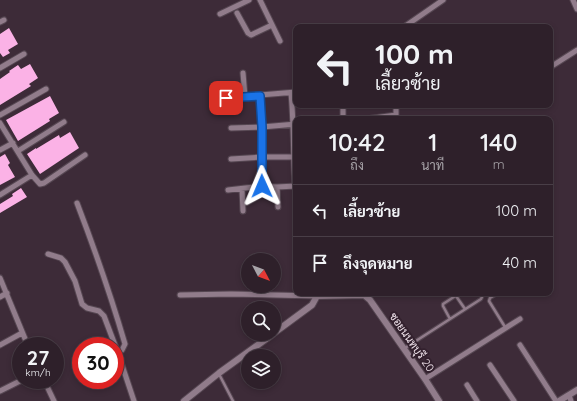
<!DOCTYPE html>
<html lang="th">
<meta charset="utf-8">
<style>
body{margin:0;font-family:Quicksand,Sarabun,sans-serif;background:#362832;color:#f1f3f6;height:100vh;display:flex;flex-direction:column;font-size:15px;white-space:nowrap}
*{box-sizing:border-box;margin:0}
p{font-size:13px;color:#a7a3a8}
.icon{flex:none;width:22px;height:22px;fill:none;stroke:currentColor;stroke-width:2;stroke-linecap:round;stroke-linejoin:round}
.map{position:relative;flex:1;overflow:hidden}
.side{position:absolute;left:293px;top:116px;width:260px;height:180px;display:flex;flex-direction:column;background:#2e202a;border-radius:8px;box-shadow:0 2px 6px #0003,0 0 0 1px #493e47}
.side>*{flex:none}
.hud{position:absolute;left:293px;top:24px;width:260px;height:84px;border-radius:8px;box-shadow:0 2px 6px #0003,0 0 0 1px #493e47;background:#2e202a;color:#f1f3f6;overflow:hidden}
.needle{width:26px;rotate:131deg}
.fabs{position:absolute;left:241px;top:253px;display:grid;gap:8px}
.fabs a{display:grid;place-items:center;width:40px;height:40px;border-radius:50%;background:#2e202a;box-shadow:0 2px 6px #0003,0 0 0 1px #493e47;font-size:20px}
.speed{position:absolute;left:12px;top:337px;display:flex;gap:8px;font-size:20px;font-weight:700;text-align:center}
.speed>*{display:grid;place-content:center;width:52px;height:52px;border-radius:50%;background:#2e202a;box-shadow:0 2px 6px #0003,0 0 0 1px #493e47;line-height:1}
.speed small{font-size:10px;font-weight:400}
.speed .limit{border:6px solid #d22;background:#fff;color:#111}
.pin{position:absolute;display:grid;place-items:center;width:34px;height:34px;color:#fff;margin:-17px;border-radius:8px;box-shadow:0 2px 6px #0006}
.me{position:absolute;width:44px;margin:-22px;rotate:359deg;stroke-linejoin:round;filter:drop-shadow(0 0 3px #0008)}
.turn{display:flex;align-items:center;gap:14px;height:84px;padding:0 16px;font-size:18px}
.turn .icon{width:52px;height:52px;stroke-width:2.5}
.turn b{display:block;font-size:28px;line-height:34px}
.eta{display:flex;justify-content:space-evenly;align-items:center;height:68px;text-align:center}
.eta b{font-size:24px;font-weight:600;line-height:28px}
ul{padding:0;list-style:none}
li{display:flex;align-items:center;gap:12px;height:52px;padding:0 16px;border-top:1px solid #493e47}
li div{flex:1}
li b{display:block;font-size:15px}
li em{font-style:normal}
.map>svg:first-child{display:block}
.building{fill:#fbb2e6}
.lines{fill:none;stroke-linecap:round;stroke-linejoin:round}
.service-casing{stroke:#564752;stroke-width:4.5}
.minor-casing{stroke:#564752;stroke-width:7}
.tertiary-casing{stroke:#564752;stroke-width:8}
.service{stroke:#917c8b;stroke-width:2.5}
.minor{stroke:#917c8b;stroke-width:5}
.tertiary{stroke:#917c8b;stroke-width:6}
.route-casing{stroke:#114b97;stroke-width:10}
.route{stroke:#1a73e8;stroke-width:7}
.labels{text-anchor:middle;stroke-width:4;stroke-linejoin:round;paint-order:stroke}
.street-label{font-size:11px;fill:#f6eaf2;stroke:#33212e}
</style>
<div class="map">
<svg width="577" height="401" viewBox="0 0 577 401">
<rect width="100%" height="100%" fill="#3d2b38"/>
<path class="building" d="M9,28L18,44L8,50L10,53L3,57L0,53V34Z
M30,64L38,78L29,84L31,86L0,105V79L10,72L9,71L18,65L21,69Z
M50,96L59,113L49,119L50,121L18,141L6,120Z
M70,132L79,148L40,174L27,154L36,148V149L59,135L60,138Z
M5,154L10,163L8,165L15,177L0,185V157Z
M21,188L27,197L0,213V204L13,196L12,194Z"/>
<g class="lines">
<defs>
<path id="service" d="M498,293L490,298L489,301L505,327
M456,296L465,309
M450,319L443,306V304L460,293
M405,348L481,299L482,297L481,293
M219,374L233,401"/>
<path id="minor" d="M260,0L280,41
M573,0L577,9
M237,13L248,33L251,35L272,25
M220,14L249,0
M0,22L4,20
M404,27L443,0
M550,66H552L577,50
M0,68L24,54
M243,73L245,97
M291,93C294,124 293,155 295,186
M260,96L262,127V186
M225,98L296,92
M343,105V119
M0,115L46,89
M366,119L396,115V105
M0,123L32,175L40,184L44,183L85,155
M231,128L262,127L296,124
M0,150L13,143
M18,151L64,122
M231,159L262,157H295
M277,187L278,207
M242,189L243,211
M228,190L262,186L277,187L296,186
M0,195L32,175
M77,203C95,250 111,296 125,344L122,350L118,353
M48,254L61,258L65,262L75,281L82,304L87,308L99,311L104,316L118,353L134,401
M0,278L28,346
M180,295L231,294L317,296
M0,297L7,293
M0,345L22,333
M520,345L556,401
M490,365L514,401
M425,379L520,319
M44,380L54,401
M467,385L477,401
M0,391L22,380
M569,395L571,401"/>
<path id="tertiary" d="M274,333L312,305L317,296L364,295L370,300L425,379L439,401
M184,401L219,373L273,334
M559,401L577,390"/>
</defs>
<use href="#service" class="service-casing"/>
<use href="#minor" class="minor-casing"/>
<use href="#tertiary" class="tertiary-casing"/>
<use href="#service" class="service"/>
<use href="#minor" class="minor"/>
<use href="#tertiary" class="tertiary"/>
</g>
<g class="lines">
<defs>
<path id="route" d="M226,98L260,96L262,127V186"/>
</defs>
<use href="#route" class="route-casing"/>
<use href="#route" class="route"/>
</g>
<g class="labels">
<g class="street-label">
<text transform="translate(412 342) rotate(55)" y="4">ซอยนนทบุรี 20</text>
</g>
</g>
</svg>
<div class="fabs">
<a><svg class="needle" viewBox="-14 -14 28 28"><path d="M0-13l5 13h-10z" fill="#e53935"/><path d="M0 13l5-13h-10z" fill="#a7a3a8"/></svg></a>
<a><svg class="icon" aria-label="search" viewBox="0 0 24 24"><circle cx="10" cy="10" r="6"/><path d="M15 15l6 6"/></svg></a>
<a><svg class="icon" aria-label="layers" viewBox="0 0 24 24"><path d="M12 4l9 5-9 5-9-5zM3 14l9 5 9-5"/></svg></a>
</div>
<div class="speed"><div>27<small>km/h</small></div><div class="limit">30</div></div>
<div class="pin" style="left:226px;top:98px;background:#d93025"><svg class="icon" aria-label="arrive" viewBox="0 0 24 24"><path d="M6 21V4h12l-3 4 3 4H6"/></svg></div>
<svg class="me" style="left:262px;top:186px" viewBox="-20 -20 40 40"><path d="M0-17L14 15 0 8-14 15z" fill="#1a73e8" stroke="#fff" stroke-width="4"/></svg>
<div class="hud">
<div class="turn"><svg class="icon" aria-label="left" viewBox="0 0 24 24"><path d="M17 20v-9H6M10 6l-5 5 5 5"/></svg><div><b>100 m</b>เลี้ยวซ้าย</div></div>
</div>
<section class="side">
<div class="eta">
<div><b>10:42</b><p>ถึง</p></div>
<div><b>1</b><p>นาที</p></div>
<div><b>140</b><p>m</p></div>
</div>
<ul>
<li><svg class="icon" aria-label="left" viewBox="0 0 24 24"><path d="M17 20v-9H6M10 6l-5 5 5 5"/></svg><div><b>เลี้ยวซ้าย</b></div><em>100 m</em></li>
<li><svg class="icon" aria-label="arrive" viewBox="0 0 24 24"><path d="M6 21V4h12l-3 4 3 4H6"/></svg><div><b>ถึงจุดหมาย</b></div><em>40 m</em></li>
</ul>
</section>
</div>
